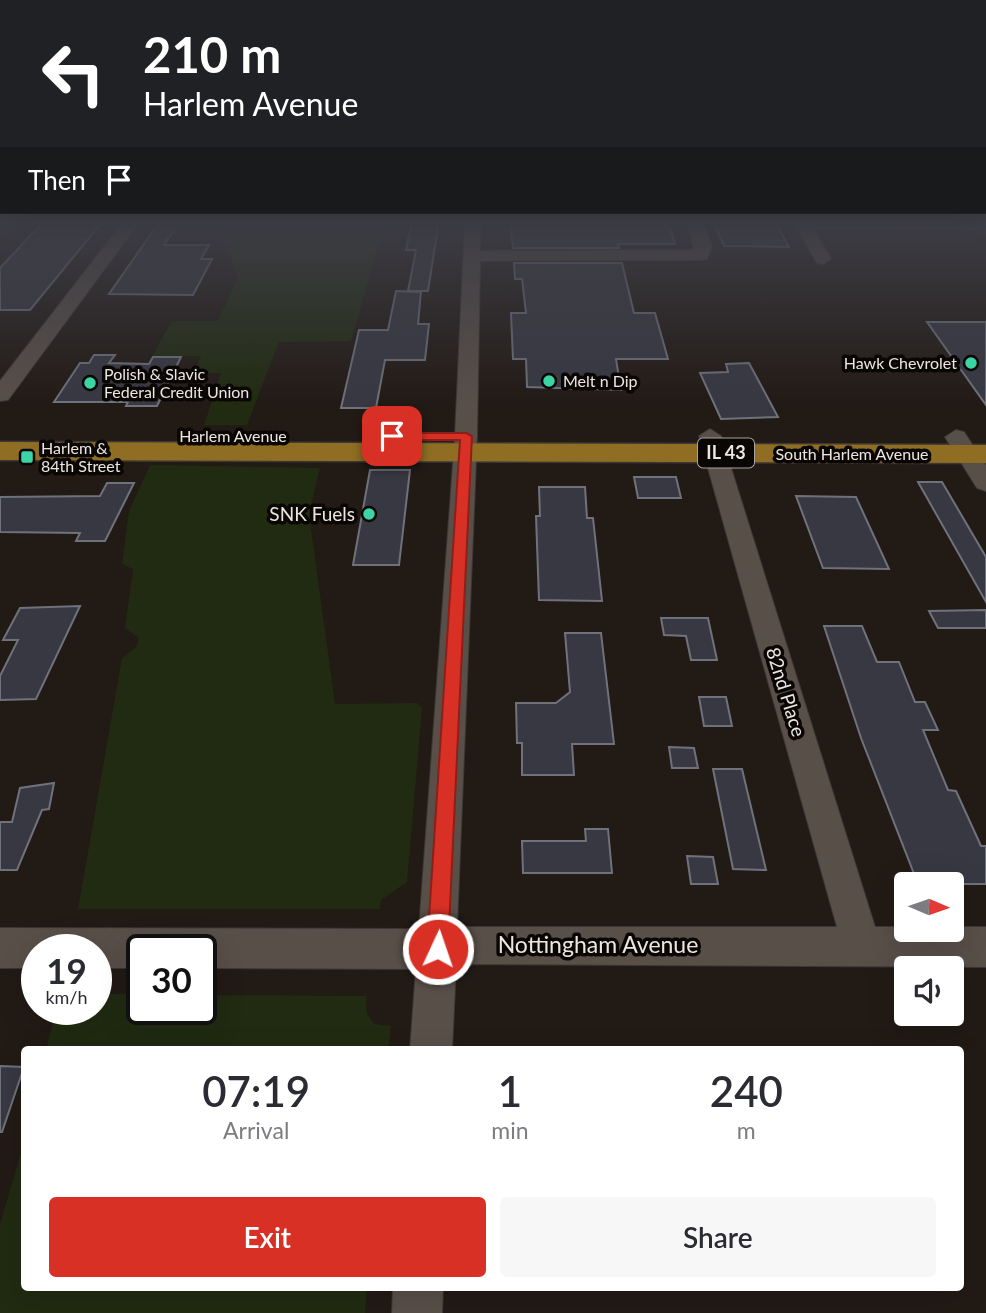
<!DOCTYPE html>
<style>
body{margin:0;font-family:Lato,sans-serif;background:#f7f7f7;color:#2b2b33;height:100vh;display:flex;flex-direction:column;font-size:26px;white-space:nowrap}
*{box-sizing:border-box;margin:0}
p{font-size:23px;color:#7c7c81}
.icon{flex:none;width:38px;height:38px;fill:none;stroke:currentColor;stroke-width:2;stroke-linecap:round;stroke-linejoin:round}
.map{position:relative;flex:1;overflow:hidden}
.details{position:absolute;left:21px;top:1046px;width:943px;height:245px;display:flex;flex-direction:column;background:#fff;border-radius:7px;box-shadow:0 7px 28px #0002}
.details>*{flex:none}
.top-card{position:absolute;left:0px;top:0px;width:987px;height:214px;box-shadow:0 7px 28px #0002;background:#202124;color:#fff;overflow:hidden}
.needle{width:46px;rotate:92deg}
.fabs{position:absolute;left:894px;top:872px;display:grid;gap:14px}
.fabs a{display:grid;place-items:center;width:70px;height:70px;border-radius:7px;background:#fff;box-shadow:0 7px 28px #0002;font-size:35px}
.speed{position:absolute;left:21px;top:934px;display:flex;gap:14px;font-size:35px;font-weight:700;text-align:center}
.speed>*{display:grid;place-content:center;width:91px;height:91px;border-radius:50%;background:#fff;box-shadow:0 7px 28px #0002;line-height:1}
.speed small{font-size:18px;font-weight:400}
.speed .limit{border:4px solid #111;border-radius:10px;background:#fff;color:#111}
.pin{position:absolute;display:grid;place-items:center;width:60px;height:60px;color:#fff;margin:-30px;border-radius:14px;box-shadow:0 4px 10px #0006}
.me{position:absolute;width:77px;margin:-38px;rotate:3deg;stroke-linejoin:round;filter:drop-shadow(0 0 5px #0008)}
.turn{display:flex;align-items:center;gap:24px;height:147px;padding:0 28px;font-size:32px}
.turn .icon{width:91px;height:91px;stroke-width:2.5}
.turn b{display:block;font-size:49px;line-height:60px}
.then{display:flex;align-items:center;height:66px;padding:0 28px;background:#0003;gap:14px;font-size:26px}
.eta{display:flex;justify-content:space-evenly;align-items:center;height:119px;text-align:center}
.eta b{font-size:42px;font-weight:600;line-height:49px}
.action{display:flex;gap:14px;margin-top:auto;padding:14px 28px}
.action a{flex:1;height:80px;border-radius:7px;background:#d93025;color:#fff;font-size:28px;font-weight:600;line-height:80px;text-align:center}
.action a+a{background:#f7f7f7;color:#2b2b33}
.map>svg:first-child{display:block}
.green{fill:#212b11}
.building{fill:#373842;stroke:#6f717b;stroke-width:2}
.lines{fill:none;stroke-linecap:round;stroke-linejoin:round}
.minor-casing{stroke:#3c3634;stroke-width:2}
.major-casing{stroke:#3c3634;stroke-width:3}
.minor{fill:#594f49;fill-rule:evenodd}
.major{fill:#8f6e23;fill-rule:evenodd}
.route{fill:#d93025;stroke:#8d1f18;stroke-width:2}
.poi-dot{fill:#3bd4a4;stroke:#090604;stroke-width:2.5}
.labels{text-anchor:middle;stroke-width:7;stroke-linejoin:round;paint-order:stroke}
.far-poi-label{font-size:16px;fill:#ece6e3;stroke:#090604;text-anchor:start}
.far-street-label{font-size:16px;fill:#ece6e3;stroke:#090604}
.shield{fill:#090604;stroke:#a8a3a0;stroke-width:2}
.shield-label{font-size:18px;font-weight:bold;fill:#ece6e3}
.poi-label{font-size:19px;fill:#ece6e3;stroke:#090604;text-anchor:end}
.street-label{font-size:19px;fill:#ece6e3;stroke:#090604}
.near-street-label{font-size:23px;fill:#ece6e3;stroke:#090604}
</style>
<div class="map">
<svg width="986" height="1313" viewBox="0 0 986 1313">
<rect width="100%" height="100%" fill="#221a15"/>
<path class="green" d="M217,221H385L351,341L279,342L247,425H204L221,373H194L201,356H152L172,321H218L238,278Z
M150,465L320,468L309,514L335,704L417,703L422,708L407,882L381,900L380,909H78L122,658L136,647L139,638L125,628L133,569L122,564L129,511Z
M96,994H142V1010H201V995L366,996L367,1014L374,1024L391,1026L388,1050H46L56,1010H96Z
M24,1142V1288H367L365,1313H0V1224Z"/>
<path class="building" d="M44,221H103L30,310H0V268Z
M160,221H180L164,245H209L201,259H212L193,295L109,294Z
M412,221H439L428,291H408L416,250H406Z
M510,221L552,225H669L675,244H618L619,248H513Z
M713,221H775L789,247L724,246Z
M514,263H622L634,313H655L668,359H616L621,390L527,387L526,359H513L511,313H526L522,279H515Z
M396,291L421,292L418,324H429L425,360H385L376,408H341L359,330H388Z
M927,322H986V405Z
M94,355H115L109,363L149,364L153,357H181L157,406H126L128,402H54L80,363H89Z
M749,363L778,417L721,419L700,373L728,372L726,364Z
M370,470H410L399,565H353Z
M634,477H676L681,498H638Z
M918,482H942L986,557V602Z
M107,483H134L105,541H76L80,533L0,532V497L100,496Z
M539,487H585L587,518H593L602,601L539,600L536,516H540Z
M796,496L856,497L889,569L823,568Z
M80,606L36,699L0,700V676L18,640H3L20,608Z
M986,610V628H938L929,611Z
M661,618H708L717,660H691L686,636L664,635Z
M824,626H862L877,662H899L915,702H925L938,730H923L948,790L956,791L981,846H986V884H918L861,738Z
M565,633H601L614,744H572L574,775H522V743H517L516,703H556L570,692Z
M699,697H726L732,726H704Z
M669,747L694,748L698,768H672Z
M713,769H742L766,870L733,869Z
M54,783L49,809L42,810L17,870H0V822H12L20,788Z
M585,829H608L612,873H523L522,841H586Z
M687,856L713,857L718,884H691Z
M0,1066L24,1067L2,1132H0Z"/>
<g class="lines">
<defs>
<path id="minor" d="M124,221H140L8,400L0,401V381Z
M465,221H481L480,251L694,250L686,221H702L712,246L707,259L701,260L480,261L477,436L457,927H837L699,436L710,429L721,436L875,927H986V967L475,964L456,966L452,1050H410L416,969L201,968V950H142V968H96V950H37V968H0V928L419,929L455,436Z
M793,221H986V230L814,229L831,259L823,264L817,263Z
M956,430L964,432L986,465V491L977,488L945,437Z
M393,1288H443L442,1313H392Z"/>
<path id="major" d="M0,442L986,445V463L0,460Z"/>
</defs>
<use href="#minor" class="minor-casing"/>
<use href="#major" class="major-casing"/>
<use href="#minor" class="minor"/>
<use href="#major" class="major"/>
</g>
<linearGradient id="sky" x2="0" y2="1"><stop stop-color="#130e0c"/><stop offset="0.55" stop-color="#3e3e46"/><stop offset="1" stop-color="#3e3e46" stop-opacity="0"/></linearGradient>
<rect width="986" height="404" fill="url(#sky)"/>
<path class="route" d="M466,433L472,436L448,949L445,957L438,960L430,957L427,949L460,440H392L386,436L392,433Z"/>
<g class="poi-dot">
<circle cx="971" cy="363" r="7"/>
<circle cx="549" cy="381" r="7"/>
<circle cx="90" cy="383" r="7"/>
<rect x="20" y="450" width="14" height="14" rx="3.5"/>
<circle cx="369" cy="514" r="7"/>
</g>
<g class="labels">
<g class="far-poi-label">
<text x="957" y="369" text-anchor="end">Hawk Chevrolet</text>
<text x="104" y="380">Polish &amp; Slavic<tspan x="104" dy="18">Federal Credit Union</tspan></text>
<text x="563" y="387">Melt n Dip</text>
<text x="41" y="454">Harlem &amp;<tspan x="41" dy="18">84th Street</tspan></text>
</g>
<g class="far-street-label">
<text x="233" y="442">Harlem Avenue</text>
<text x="852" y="460">South Harlem Avenue</text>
</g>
<rect class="shield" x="698" y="438.5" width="56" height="29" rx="5"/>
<g class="shield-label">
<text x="726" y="459">IL 43</text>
</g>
<g class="poi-label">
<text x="355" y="521">SNK Fuels</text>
</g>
<g class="street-label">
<text transform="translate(786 692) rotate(73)" y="7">82nd Place</text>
</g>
<g class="near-street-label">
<text x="598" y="953">Nottingham Avenue</text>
</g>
</g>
</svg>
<div class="fabs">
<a><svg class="needle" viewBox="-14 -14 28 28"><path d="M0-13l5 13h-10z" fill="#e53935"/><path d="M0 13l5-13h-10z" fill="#7c7c81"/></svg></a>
<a><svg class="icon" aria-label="sound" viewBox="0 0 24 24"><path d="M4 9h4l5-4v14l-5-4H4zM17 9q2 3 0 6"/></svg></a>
</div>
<div class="speed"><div>19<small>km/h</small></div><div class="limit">30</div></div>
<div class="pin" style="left:392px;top:436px;background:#d93025"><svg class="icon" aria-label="arrive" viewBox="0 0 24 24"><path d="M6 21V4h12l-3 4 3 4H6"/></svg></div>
<svg class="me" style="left:438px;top:949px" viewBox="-20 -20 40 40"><circle r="17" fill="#d93025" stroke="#fff" stroke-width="3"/><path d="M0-11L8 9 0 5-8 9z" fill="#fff"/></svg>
<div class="top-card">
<div class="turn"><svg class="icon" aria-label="left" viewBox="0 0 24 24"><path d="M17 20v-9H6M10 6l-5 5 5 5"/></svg><div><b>210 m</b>Harlem Avenue</div></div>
<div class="then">Then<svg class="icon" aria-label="arrive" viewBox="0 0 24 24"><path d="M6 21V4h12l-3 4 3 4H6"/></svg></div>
</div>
<section class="details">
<div class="eta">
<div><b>07:19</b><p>Arrival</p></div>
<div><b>1</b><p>min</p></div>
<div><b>240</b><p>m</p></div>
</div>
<div class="action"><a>Exit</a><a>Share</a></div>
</section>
</div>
